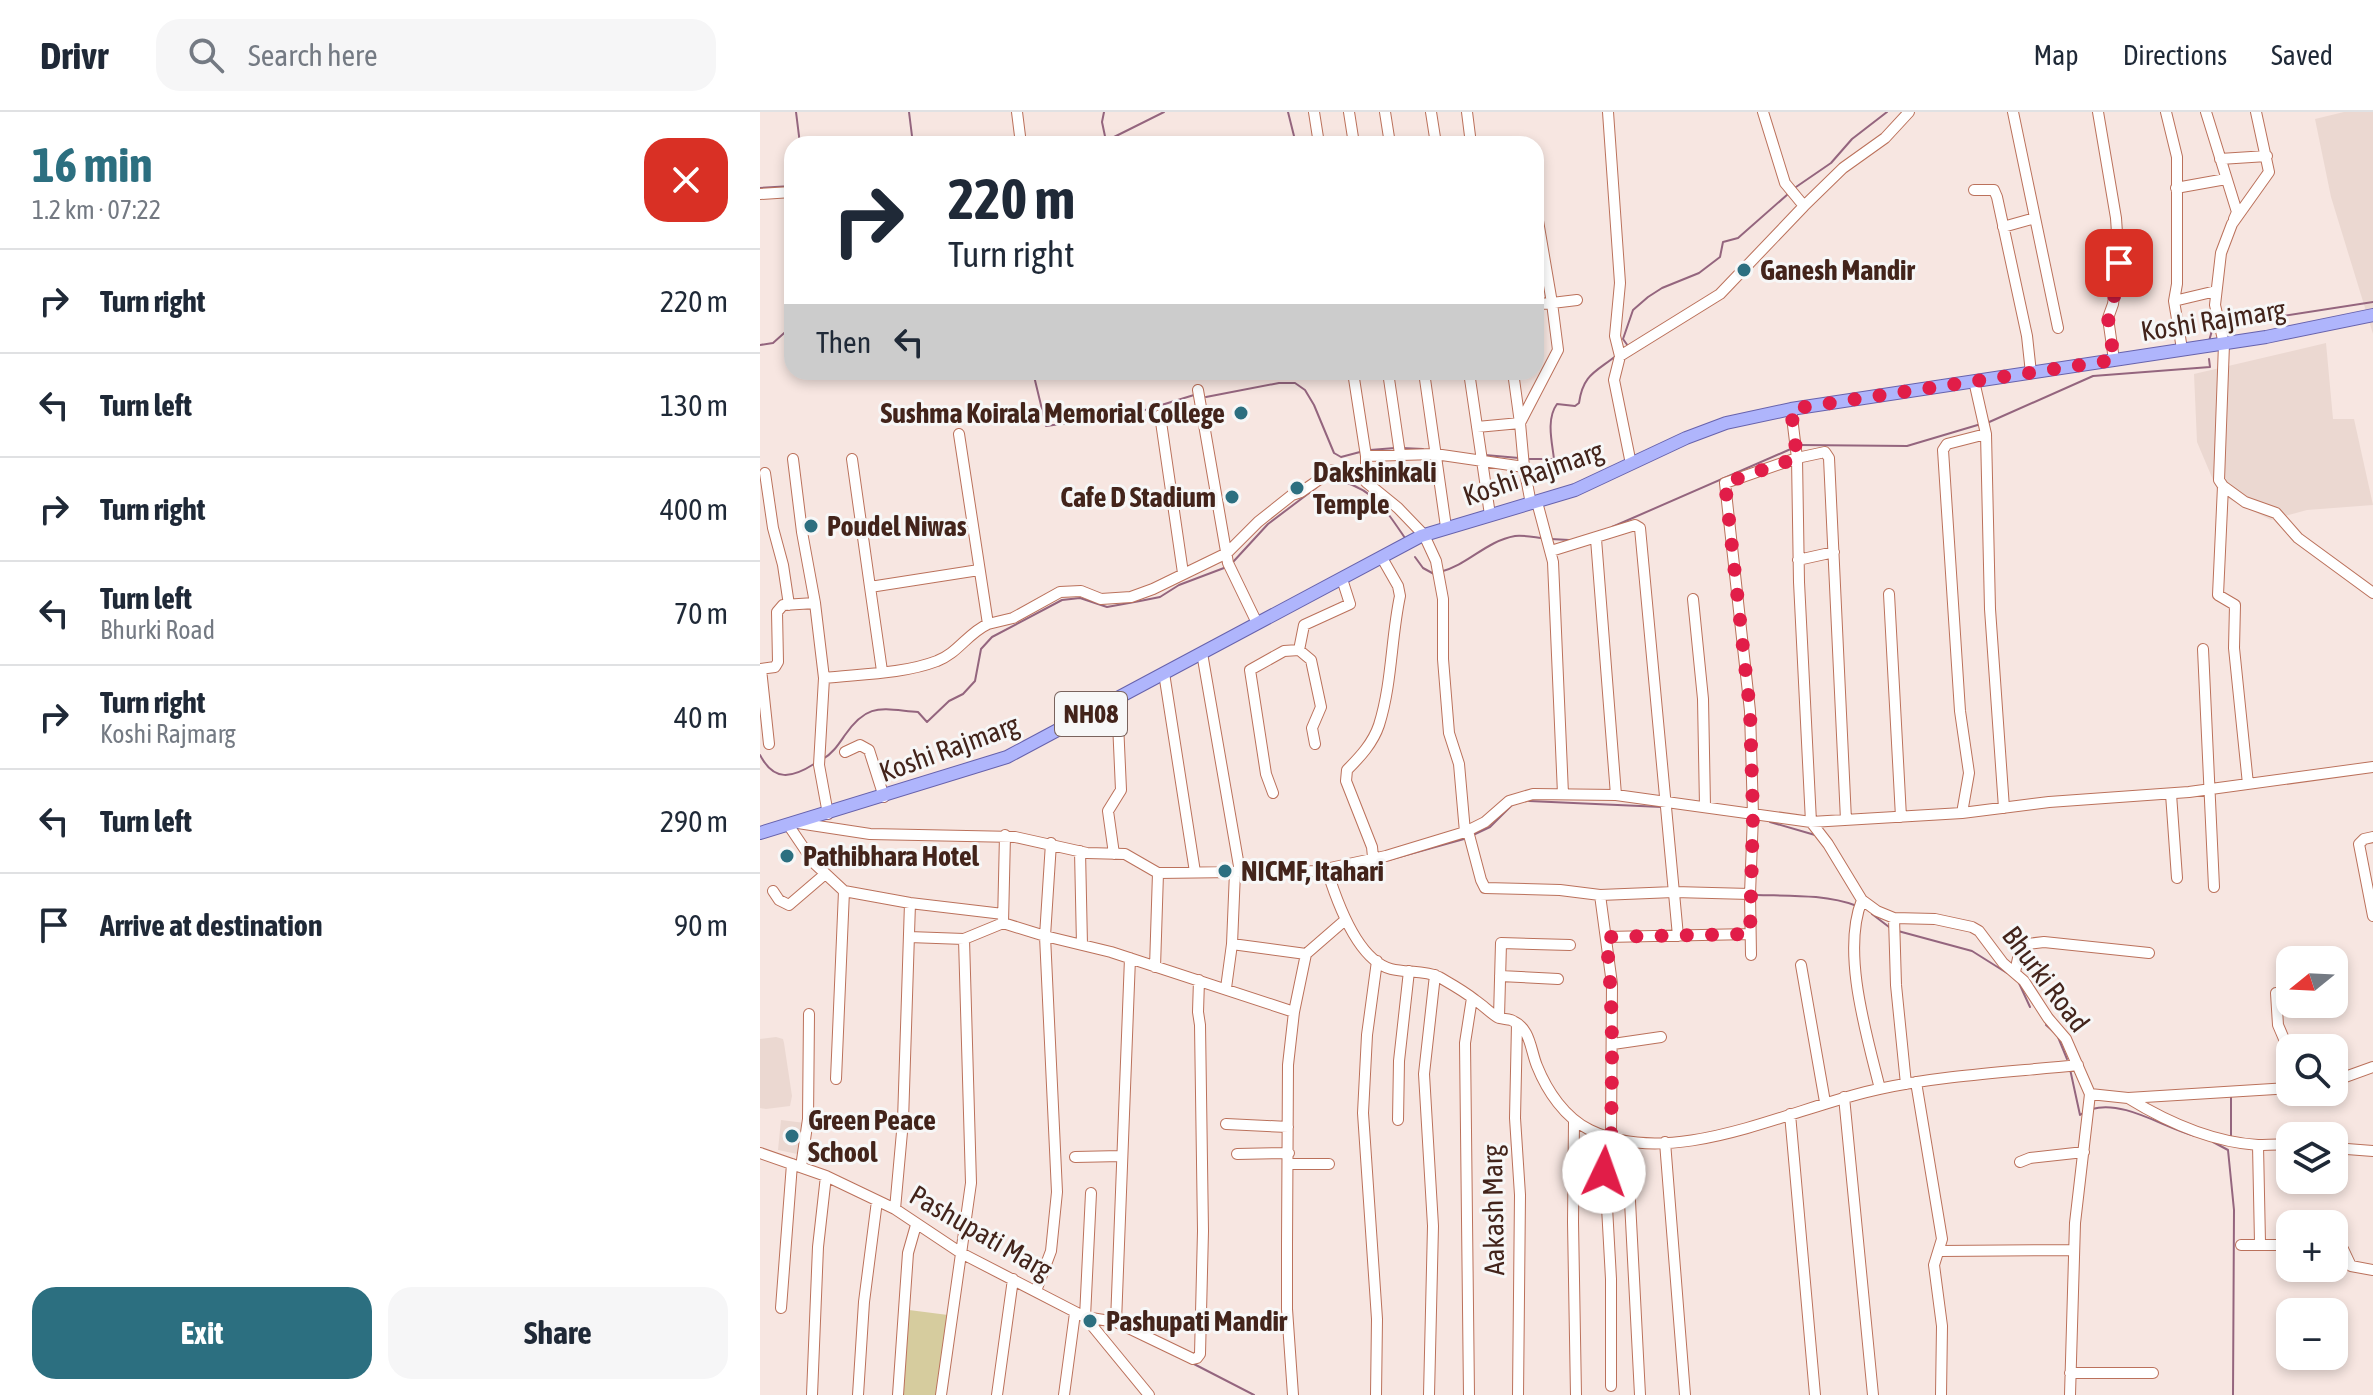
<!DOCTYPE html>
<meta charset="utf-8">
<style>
body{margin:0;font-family:"Asap Condensed",sans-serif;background:#f6f6f7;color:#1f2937;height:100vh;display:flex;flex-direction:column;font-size:30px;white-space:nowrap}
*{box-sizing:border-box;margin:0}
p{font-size:26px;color:#747a83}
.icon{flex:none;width:44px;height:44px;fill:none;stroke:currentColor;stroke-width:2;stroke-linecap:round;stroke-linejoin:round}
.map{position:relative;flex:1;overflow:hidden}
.panel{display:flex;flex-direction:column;background:#fff;width:760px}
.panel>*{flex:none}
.hud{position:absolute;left:24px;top:24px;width:760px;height:244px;border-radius:24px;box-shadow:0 4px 12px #0003;background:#fff;color:#1f2937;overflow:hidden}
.needle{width:52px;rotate:252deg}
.tools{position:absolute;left:1516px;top:834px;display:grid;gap:16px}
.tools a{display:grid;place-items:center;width:72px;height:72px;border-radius:16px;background:#fff;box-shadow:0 4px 12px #0003;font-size:40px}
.pin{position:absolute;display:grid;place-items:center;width:68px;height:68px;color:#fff;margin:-34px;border-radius:16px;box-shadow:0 4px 12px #0006}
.me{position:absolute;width:88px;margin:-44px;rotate:3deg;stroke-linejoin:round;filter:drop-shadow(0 0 6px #0008)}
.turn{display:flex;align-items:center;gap:28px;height:168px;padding:0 32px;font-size:36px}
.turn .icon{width:104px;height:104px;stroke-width:2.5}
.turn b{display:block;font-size:56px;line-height:68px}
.then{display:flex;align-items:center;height:76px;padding:0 32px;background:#0003;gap:16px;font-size:30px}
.round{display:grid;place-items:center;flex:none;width:84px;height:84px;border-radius:24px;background:#f6f6f7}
.head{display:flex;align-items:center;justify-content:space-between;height:136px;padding:0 32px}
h1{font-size:48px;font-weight:700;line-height:60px;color:#2c6f80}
.button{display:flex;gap:16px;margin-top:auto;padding:16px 32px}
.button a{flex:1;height:92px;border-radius:24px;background:#2c6f80;color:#fff;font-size:32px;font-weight:700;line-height:92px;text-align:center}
.button a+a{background:#f6f6f7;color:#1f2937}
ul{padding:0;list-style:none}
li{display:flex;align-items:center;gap:24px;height:104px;padding:0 32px;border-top:2px solid #e0e1e3}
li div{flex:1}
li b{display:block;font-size:30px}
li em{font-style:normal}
header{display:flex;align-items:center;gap:48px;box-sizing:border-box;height:112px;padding:0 40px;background:#fff;border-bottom:2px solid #e0e1e3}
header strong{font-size:38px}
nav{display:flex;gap:44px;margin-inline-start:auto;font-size:28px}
.search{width:560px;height:72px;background:#f6f6f7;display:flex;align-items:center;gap:20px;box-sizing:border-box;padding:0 28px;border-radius:24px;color:#747a83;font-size:30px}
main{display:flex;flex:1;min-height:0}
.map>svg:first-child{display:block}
.built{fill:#ebd8d1}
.green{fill:#d6cc9e}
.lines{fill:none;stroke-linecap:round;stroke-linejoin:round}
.stream{stroke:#94657e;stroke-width:2}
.minor-casing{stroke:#bb715b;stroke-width:12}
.major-casing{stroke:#6762ac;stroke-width:14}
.minor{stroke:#fff;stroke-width:10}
.major{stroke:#afb5fc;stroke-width:12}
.route{stroke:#e11d48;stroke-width:14;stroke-dasharray:0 25.2}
.poi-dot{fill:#2c6f80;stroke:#f7f7f7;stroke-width:3}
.labels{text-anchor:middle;stroke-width:6;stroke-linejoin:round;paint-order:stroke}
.shield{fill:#f7f7f7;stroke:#79635d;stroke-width:2}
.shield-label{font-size:26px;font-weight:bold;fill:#43241b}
.poi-label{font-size:28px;font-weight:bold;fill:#43241b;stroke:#f7f7f7;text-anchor:start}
.street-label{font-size:28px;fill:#43241b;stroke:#f7f7f7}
</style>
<header>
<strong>Drivr</strong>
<div class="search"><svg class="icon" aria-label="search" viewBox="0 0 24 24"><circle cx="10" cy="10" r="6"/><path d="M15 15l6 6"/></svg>Search here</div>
<nav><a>Map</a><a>Directions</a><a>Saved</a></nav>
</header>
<main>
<section class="panel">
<div class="head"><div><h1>16 min</h1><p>1.2 km · 07:22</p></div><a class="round" style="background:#d93025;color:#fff"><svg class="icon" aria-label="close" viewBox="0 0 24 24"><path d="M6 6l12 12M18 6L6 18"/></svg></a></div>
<ul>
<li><svg class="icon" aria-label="right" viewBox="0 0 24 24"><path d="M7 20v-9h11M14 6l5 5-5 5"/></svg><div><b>Turn right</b></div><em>220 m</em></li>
<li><svg class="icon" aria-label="left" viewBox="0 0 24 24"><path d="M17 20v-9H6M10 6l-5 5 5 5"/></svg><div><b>Turn left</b></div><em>130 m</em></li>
<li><svg class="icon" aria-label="right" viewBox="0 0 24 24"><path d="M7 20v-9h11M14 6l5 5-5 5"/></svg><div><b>Turn right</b></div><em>400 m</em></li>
<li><svg class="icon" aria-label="left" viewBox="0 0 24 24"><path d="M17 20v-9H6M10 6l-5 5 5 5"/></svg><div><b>Turn left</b><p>Bhurki Road</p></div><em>70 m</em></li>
<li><svg class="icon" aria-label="right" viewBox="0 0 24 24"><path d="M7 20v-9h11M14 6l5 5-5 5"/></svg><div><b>Turn right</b><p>Koshi Rajmarg</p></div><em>40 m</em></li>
<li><svg class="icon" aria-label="left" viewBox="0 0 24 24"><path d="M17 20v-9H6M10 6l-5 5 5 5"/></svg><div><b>Turn left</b></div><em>290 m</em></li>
<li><svg class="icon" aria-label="arrive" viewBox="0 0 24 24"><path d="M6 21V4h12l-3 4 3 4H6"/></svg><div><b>Arrive at destination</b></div><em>90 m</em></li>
</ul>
<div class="button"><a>Exit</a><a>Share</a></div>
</section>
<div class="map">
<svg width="1613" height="1283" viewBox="0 0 1613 1283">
<rect width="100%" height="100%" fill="#f7e6e1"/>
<path class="built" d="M1584,0H1613V222L1571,85L1555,7Z
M1566,231L1573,307H1594L1613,393L1547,398L1511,408L1459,382L1437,330L1434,262Z
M16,925L23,927L24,931L32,984L30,994L6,997L0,996V927Z
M21,1008L45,1011L42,1043L18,1038Z"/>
<path class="green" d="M149,1198L188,1203L180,1283H141Z"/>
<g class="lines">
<path class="stream" d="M36,0L40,32
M149,0L153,32
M528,0L536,32
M346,29L404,0
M341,32L346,29L342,10L344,0
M1036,75L1071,51L1092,27L1127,0
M0,76L32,74
M1466,213L1613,190
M1449,229L1453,215H1456
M0,233L13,231L32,214
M868,234L863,227L873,198L888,185L902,176L939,161L960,145L963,130L978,126L1028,82
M273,260L286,314L369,303L434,283
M446,285L519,271H535L545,278L554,293L574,341L581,345L600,340
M1227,311L1333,264L1450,255L1449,247
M1039,333L1147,334L1221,312
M642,336L663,337
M610,338L635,336
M725,343L759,346
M769,347H794C792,330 786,307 797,292L815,294L819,291C823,262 836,260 857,243
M569,367C611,373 623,394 645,426
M852,415L1033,336
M791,427L809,428
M655,445L663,456L674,462
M473,450L508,412L557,375
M680,460C708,453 726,429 755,424C763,423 773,425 781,426
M0,643C14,670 32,666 54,652
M63,647C73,641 78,633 85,623C108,590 121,597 158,600L167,610L189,589L203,582L215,569L221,537L232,525L302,488L320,486L347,495L380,489L400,485L419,473L464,456
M769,689L902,695
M1010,710L1055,723
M713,723L730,715L752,693
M578,762L704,727
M996,783C1029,784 1065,782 1097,794
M1112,802L1129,815
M1138,819L1212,839L1247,861
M1258,869L1270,895
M1286,913L1294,920
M1298,925L1307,947
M1310,957L1320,1003L1323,1001
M1471,984V1026
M1332,997C1364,988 1402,1015 1435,1024
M1453,1030L1468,1038L1474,1098L1473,1283
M432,1251L494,1283"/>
<defs>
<path id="minor" d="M257,0L261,32
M554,0L559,32
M589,0L594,32
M625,0L630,32
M671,0L676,32
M707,0L711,32
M848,0L860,171L855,224L860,244
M1003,0L1025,71L1044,94
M1253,0L1298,216
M1338,0L1356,106L1359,151L1353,192L1348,206L1354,248
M1406,0L1417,45V172L1414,189L1456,179
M1446,0L1477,100L1474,107
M1496,0L1509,60L1472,112L1461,141L1455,193L1464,232L1459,368L1463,374L1485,390L1516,401L1538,426L1613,481
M1460,47L1507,44
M1416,76L1466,67
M1214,78H1234L1237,85L1267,224L1271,261
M0,82L32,80
M776,97L792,191L817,188
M1243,115L1275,106
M1414,189L1422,237
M593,260L606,344L675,342L764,355
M628,260L640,342
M664,260L686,415
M709,260L730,403
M1214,269L1226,322L1230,497L1244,696
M438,278L468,451L497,511
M1031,297L1037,346L1039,470L1051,710L1068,732L1102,788L1117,799L1134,806L1175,807L1212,815L1219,819L1243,851L1264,869L1288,906L1306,927L1330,982L1315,1111L1310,1283
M400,303L423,461
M717,315L760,311L753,260
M199,322L228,512L253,506L300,480L321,479L341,487L371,485L393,477L467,441L498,410L532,383L541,380L573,358
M606,344V370L638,396L664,423L676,449L683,487V547L689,621L699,652L705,720
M33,347L42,420L55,491
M92,347L110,475
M871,352L854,268L860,244L960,182L1044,94L1083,56L1125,26L1149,0
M5,361L13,416L23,453L29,493
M1463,374L1458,483L1475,493L1474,536L1488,672
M777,390L793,450L803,682
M771,392L764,355L760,311L798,238L792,191L776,192
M836,427L856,683
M791,439L875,413L880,416L918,824
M1038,448L1074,440
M1129,482L1141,705
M933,487L943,587L945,694
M1443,537L1454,775
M442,541L480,760
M0,557L15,555L18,550L17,500L23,493L55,491L64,566C100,562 143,562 177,549C197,542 208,521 228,512
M1,557L9,632
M122,559L110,475L219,458
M404,561L435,760
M64,566L59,653L68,702
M555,632L552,616L561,595L551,548L539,538L544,513L590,492L582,467
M85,640L100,633L109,638L124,685
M513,681L506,662L490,558L524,539L539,538
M1411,682L1417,766
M1202,701L1209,661L1200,599L1183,338L1187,332L1226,322
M38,711L110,722L255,725L327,741L365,742L398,761L556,759L626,744L705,720L725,710L749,689L773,682L856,683L1051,710L1202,701L1289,690L1429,680L1613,655
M29,714L54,751L84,779L150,791L243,802
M708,719L721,768L725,776L800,778L840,783L852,872L851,1026
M1613,725L1604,727L1599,732L1613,804
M320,739L322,833
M354,742L348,699L361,678L357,588
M613,745L612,735L586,669L587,658C600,645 613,631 619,613C632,572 631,526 640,484L638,474L622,446
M567,758C576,787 597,848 631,857C646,861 665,858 679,865C691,872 704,879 715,888C723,893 731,902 739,906C743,907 747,907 751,908C771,916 770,937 777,954C787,979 805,1006 830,1018C915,1059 1032,995 1119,977C1184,963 1251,960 1318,953
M13,779L19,788L29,793L64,763
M840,783L914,780L990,782
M1102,788C1081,840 1107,924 1120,977
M1134,806L1136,873L1146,972
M243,811L285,824L351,840L534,900
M149,825L204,827L211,1071L181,1283
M846,825L990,822
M204,827L243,811L245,723
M472,832L546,842
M991,843L990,782L993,703L990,599L965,371L1037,346L1065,340L1069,346L1086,708
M1041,853L1065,990
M395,855L398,761
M1255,860L1260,837L1267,832L1284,830L1389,841
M740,864L798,867
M466,876L472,832L475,760
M1516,881L1518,913L1530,941
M739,905L741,831L810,833
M757,912L755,1006L760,1083L758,1283
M853,932L901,925
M76,967L84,779
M1574,969L1613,955
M1156,970L1182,1127L1174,1153L1182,1214L1181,1283
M1330,982L1368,986L1530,976
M1084,985L1113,1283
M1368,986C1407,1010 1451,1030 1498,1033C1509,1033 1519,1032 1530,1033
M1030,1002L1055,1283
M638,1008L639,949L649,859
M814,1009L813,1110L816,1283
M466,1012L528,1015
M843,1023L851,1167V1274
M905,1030L925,1283
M867,1031L880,1283
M1498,1033L1500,1131
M1574,1036L1613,1039
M0,1041L66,1064L135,1097L201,1141L325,1205L389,1283
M477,1042L529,1041
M315,1045L361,1044
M1260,1050L1270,1046L1324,1040
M528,1052H569
M41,1055L48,1007L49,902
M331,1081L325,1205L356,1210L433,1247L437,1246L440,1242L443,1119L440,913L438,900L439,868
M135,1097L143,1009L150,791
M1481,1133H1530
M1574,1135L1583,1137L1591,1154L1613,1158
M1180,1139L1314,1138
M276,1179L291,1139L297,1080L285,824L291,731
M21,1196L32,1052
M356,1210L370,846
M1310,1261H1393
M52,1283L58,1135L66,1064
M98,1283L104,1190L117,1089
M138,1283L148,1141L156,1113
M237,1283L253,1167
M304,1283L315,1201
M533,1283L527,1197V1132L528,953L534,900L546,842L584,809
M616,1283L617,1207L603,1001L607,923L617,849
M669,1283L673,1114L664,962L675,863
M709,1283L705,931L712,886"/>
<path id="major" d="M0,721L247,645L661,424L815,378L926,326L966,311L1031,297L1506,225L1613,203"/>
</defs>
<use href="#minor" class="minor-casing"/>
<use href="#major" class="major-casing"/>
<use href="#minor" class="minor"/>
<use href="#major" class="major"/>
</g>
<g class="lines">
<path class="route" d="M844,1060L843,1023L851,1026C852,958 854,892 846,825L990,822L993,703L990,599L965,371L1037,346L1031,297L1354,248L1348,206L1353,192L1359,151"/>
</g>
<g class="poi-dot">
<circle cx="984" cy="158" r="8"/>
<circle cx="481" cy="301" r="8"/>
<circle cx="537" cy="376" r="8"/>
<circle cx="472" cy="385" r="8"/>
<circle cx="51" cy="414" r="8"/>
<circle cx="27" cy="744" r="8"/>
<circle cx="465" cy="759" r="8"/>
<circle cx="32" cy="1024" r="8"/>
<circle cx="330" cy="1209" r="8"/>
</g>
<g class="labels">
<rect class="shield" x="295" y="580" width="72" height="44" rx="6"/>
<g class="shield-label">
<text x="331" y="611">NH08</text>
</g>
<g class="poi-label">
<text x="1000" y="168">Ganesh Mandir</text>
<text x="465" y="311" text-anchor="end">Sushma Koirala Memorial College</text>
<text x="553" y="370">Dakshinkali<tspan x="553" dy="32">Temple</tspan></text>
<text x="456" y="395" text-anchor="end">Cafe D Stadium</text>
<text x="67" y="424">Poudel Niwas</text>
<text x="43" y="754">Pathibhara Hotel</text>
<text x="481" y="769">NICMF, Itahari</text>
<text x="48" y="1018">Green Peace<tspan x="48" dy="32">School</tspan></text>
<text x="346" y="1219">Pashupati Mandir</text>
</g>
<g class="street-label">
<text transform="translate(1453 208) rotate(-9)" y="10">Koshi Rajmarg</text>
<text transform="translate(773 361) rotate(-19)" y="10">Koshi Rajmarg</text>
<text transform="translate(189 636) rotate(-20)" y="10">Koshi Rajmarg</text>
<text transform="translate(1286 867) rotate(53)" y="10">Bhurki Road</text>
<text transform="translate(733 1098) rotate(-91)" y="10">Aakash Marg</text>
<text transform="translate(221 1120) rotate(30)" y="10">Pashupati Marg</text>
</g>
</g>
</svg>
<div class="tools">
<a><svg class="needle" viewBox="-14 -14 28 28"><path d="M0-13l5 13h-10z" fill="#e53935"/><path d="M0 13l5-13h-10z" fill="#747a83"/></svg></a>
<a><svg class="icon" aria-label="search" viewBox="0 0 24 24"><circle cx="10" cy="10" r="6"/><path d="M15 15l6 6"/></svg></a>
<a><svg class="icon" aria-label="layers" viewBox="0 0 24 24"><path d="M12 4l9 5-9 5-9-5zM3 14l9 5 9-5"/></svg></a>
<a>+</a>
<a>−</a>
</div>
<div class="pin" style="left:1359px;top:151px;background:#d93025"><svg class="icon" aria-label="arrive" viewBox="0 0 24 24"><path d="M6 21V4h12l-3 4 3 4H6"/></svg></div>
<svg class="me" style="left:844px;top:1060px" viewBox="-20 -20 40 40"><circle r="19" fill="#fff"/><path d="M0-13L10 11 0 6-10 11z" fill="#e11d48"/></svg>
<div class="hud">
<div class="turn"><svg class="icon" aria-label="right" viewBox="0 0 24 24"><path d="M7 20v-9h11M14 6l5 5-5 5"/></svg><div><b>220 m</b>Turn right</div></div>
<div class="then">Then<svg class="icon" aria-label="left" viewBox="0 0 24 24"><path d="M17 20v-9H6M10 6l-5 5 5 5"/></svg></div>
</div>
</div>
</main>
